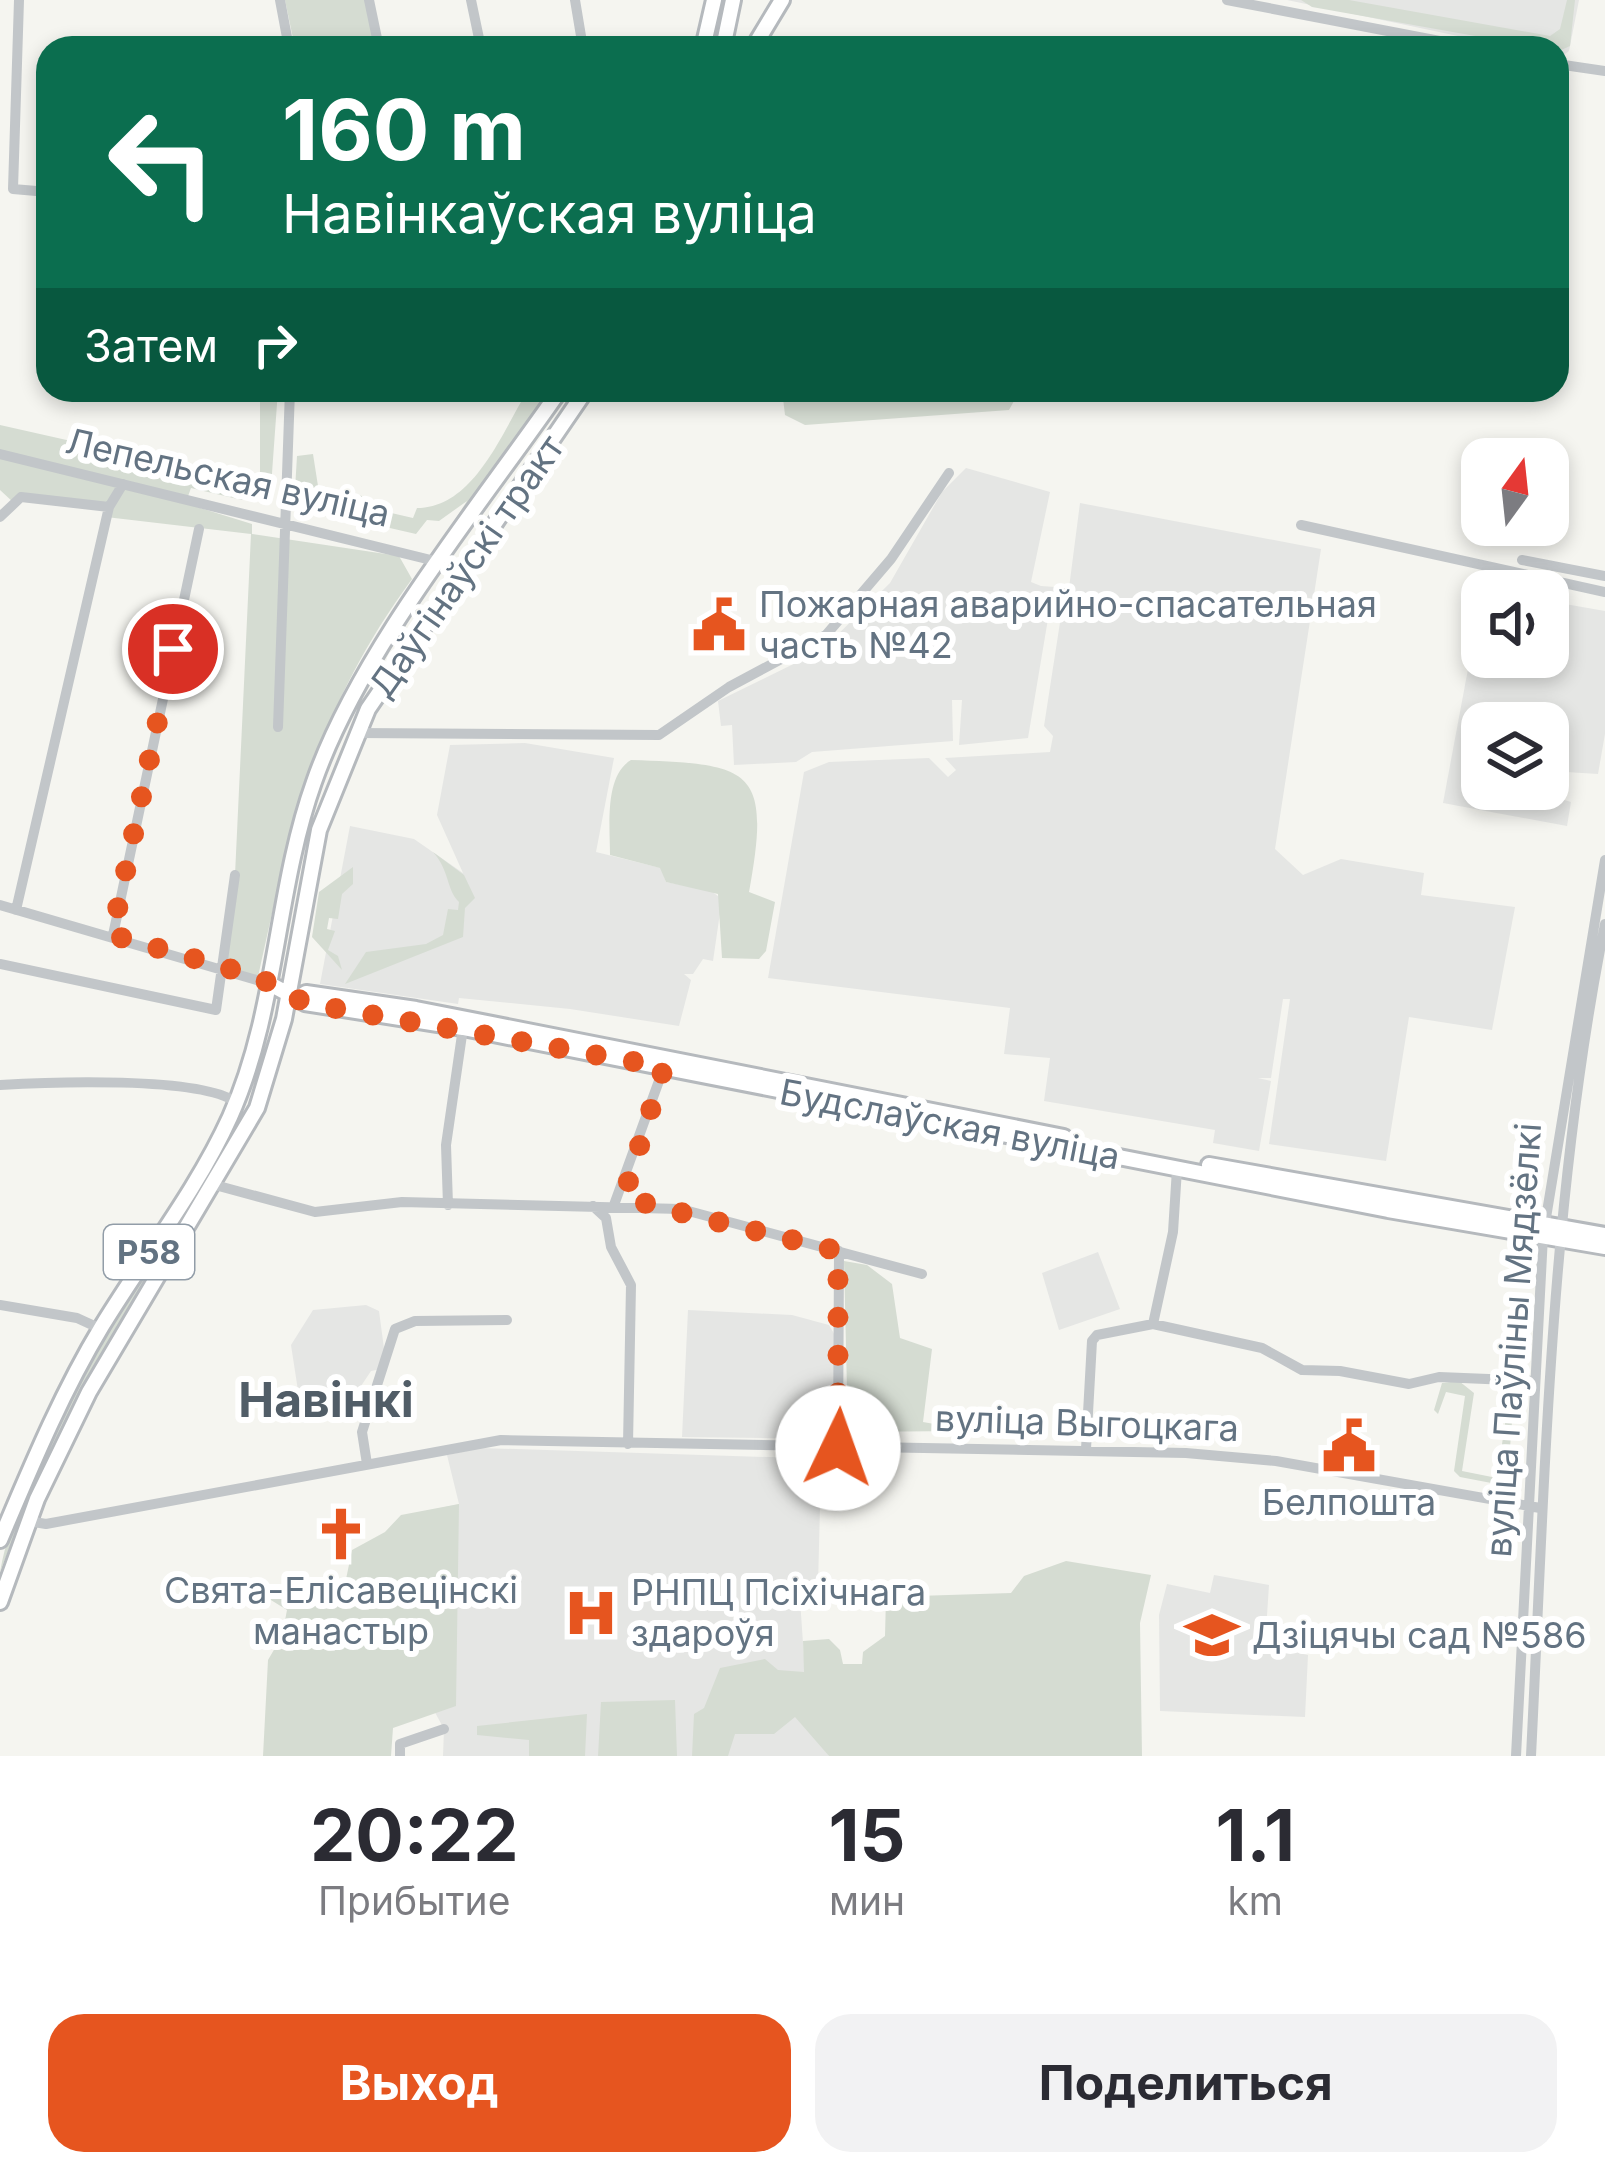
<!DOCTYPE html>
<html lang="ru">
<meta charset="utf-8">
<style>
body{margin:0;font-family:Inter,sans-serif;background:#f2f2f3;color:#2b2b33;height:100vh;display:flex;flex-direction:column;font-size:45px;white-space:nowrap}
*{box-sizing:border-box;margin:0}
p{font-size:39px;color:#7c7c81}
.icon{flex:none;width:66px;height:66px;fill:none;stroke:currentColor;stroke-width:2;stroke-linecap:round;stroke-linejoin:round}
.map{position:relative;height:1756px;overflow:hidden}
.sheet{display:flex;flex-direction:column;background:#fff;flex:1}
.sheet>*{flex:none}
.top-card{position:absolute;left:36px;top:36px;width:1533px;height:366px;border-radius:36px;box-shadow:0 6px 18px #0003;background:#0b6e4f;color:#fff;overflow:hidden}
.needle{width:78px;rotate:15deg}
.buttons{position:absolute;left:1461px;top:438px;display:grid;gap:24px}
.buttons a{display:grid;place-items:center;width:108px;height:108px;border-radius:24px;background:#fff;box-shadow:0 6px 18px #0003;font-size:60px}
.pin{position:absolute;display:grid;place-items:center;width:102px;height:102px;color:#fff;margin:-51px;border:6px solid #fff;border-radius:50%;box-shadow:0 3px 12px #0007}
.me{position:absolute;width:132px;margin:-66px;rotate:3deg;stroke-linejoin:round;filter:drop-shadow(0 0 9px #0008)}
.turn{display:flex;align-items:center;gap:42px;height:252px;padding:0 48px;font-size:54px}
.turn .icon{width:156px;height:156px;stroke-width:2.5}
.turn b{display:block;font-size:84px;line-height:102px}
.then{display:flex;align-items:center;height:114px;padding:0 48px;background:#0003;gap:24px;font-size:45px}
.eta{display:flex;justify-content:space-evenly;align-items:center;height:204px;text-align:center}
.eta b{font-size:72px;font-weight:700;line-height:84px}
.action{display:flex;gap:24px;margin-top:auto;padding:24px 48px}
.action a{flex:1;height:138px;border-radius:36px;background:#e6551f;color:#fff;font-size:48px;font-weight:700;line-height:138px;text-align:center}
.action a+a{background:#f2f2f3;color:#2b2b33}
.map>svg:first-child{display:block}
.built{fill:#e5e6e4;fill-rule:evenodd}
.green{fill:#d5dcd2}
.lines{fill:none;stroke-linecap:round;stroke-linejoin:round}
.major-casing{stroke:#b5b9bd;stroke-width:20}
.minor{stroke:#c2c6c9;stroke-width:10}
.major{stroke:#fff;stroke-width:14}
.route{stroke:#e6551f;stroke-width:21;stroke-dasharray:0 37.8}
.labels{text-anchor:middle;stroke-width:12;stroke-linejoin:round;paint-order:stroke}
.shield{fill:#fff;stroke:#929da8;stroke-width:3}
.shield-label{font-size:33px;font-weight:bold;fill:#637382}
.street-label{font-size:36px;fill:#637382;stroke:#fff}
.poi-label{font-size:36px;fill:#637382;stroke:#fff;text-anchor:start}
.district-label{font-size:48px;font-weight:bold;fill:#515d67;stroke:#fff}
</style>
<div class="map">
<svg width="1605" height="1756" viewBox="0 0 1605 1756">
<rect width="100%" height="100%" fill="#f5f5f0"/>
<path class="built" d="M1287,0H1579L1569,51L1561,57L1557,48H1515Z
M966,468L1050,492L1031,582L1041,586L1069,588L1080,503L1321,549L1275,849L1303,875L1341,859L1424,873L1421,895L1515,907L1492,1030L1409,1017L1386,1161L1269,1144L1290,999H1283L1271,1078H1258L1271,1081L1259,1151L1213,1143L1215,1130L1044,1101L1050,1058L1004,1054L1010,1008L768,978L804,772L829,762L929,758L948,777L956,770L945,758L1050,752L1053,736L1044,726L1063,603L1051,601L1028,738L959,745L962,700H952L953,741L812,752L796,762L734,765L732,725L721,726L718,701L822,650L890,583L942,492Z
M1482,594V657H1548V601L1605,611V734L1598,774L1566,772L1561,799L1571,802L1567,826L1443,803ZM1482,723H1548V789H1482Z
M525,743L614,758L596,852L661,868L666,882L711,891L722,899L713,961L703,959L693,974H684L691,980L679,1026L570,1009L459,998L458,1004L320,984L350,826L414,839L463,873L437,815L450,745Z
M1098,1252L1120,1309L1059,1330L1042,1273Z
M366,1305L379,1311L385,1356L381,1369L371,1371L361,1386L364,1414L303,1423L291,1345L313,1310Z
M688,1310L792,1315L829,1325L836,1337L837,1439L682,1437Z
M481,1448L830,1459L831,1507H820L818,1585H799L805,1672H779L829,1756H443L444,1729L353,1561L412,1514L459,1504L447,1455Z
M1214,1575L1269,1585L1265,1646L1308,1655L1305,1717L1160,1711L1159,1615L1167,1584L1210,1593Z"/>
<path class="green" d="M285,0H365L375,48H295Z
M1301,0H1349L1550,36L1560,29L1567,0H1575L1570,46L1559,51L1312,7Z
M260,390H278L271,487L242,500L191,488L187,499L139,489L252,524V534L399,556L412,579C316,710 292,822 258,977L220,967L235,875L251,534L106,517L109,507L43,495L14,503L0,490V425L253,482L260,473Z
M528,390H550L456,530L451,526L467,501L439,521L427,520L416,534L294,506L297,456L313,454L318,486L362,496L361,506L413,518L417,508C474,508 502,432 528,390Z
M782,390H1020L1009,410L805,425L785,415Z
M631,760C751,764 772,767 749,892L775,902L766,951L759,959L722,958L718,894L666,882L660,868L610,855C610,827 604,776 631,760Z
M433,852L464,875L475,898L465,908L463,937L345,984L366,952L426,944L443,935L448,909L458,910L459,902C446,889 450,871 433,852Z
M353,867V884L342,894L338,919L329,918L327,929L335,931L328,950L338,956L342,970L312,937L319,892Z
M210,1166L214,1169C132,1300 55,1427 0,1572C23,1444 141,1277 210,1166Z
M844,1261L867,1265L892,1284L900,1338L932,1349L923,1422L940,1425V1419L964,1425L959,1431L848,1432Z
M1459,1381L1474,1393L1462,1471L1497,1478L1510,1390L1505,1389L1515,1384L1507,1486L1460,1477L1454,1471L1465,1396L1446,1392L1438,1414L1434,1410L1442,1383Z
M459,1504L456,1706L393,1728L391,1756H263L268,1660L282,1636L287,1610L239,1580L308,1595L344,1589L352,1550L385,1532L401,1515Z
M1066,1561L1151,1575L1140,1623L1142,1756H829L795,1717L774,1734H735L728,1756H692L694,1714L704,1708L720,1668L765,1659L778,1670L804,1672L803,1641L829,1639L840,1650L843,1664H862L863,1652L885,1636L886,1597L1011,1593L1024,1576Z
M675,1700L677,1756H598L601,1702Z
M587,1714L585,1756H529V1740L477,1735V1726Z"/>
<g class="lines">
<defs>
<path id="major" d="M703,48L714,0
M723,48L733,0
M753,48L782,0
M270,984L305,1003L463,1028L1388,1210L1605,1247
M298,998L306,993L416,1009L1064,1137
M1209,1165L1605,1235
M0,1540C31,1467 61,1394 102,1326C144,1257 197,1190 230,1117C278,1010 275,891 314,782C360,650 479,507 560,390
M0,1602L37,1499L89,1392L257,1108L284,1019L319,830L368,709L586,390"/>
</defs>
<use href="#major" class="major-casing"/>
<path class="minor" d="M19,0L13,189L48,192
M280,0L289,48
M369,0L379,48
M471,0L481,48
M575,0L583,48
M1227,0L1476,48
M1557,64L1605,71
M0,454L439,562
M0,517L21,497L109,507
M1301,525L1605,592
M1522,560L1605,576
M278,727L290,390
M356,733L659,735L729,687L826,635L891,559L949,473
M0,905L270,984
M16,910L109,507L123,484
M113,935L199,529
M0,964L216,1010L235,875
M0,1085C48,1082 198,1076 236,1102
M215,1185L315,1212L402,1202L681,1209L922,1274
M448,1205L446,1145L463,1028
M614,1205L664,1067
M593,1206L606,1218L611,1247L631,1285L628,1444
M0,1305L77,1318L101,1329
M1153,1324L1173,1232L1177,1169
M838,1448L839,1251
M1086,1449L1092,1341L1097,1335L1153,1324L1262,1348L1302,1370L1340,1371L1409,1384L1439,1377L1535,1381
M367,1464L362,1432L395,1329L415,1321L507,1320
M28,1521L46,1524L501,1440L1186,1453L1276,1461L1540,1508
M400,1756V1744L444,1729
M1516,1756L1543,1236L1605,860
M1531,1756C1545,1477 1550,1199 1605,924"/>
<use href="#major" class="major"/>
</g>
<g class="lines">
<path class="route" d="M173,649L112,935L258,977L305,1003L664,1067L624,1196C633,1203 809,1243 838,1251V1448"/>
</g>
<defs>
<symbol id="civic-bare" viewBox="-9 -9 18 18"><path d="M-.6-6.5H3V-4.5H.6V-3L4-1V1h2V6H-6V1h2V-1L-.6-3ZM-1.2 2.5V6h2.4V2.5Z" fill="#e6551f" stroke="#fff" stroke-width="2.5" paint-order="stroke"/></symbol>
<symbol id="church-bare" viewBox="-9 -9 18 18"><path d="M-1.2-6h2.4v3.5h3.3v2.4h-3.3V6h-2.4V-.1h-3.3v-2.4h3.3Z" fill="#e6551f" stroke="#fff" stroke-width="2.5" paint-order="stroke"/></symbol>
<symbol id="hospital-bare" viewBox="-9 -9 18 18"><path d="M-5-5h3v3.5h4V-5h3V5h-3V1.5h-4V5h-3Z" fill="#e6551f" stroke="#fff" stroke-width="2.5" paint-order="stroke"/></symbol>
<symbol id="school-bare" viewBox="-9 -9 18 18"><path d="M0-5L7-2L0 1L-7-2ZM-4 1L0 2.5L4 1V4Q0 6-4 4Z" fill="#e6551f" stroke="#fff" stroke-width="2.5" paint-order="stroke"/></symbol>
</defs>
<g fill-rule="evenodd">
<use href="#civic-bare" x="681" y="587" width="76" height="76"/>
<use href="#civic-bare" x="1311" y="1408" width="76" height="76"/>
<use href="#church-bare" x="303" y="1496" width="76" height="76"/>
<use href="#hospital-bare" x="553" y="1575" width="76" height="76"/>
<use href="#school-bare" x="1174" y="1597" width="76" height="76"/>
</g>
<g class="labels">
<rect class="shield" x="104" y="1225" width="90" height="54" rx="9"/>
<g class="shield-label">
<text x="149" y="1264">Р58</text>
</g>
<g class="street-label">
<text transform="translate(228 477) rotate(13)" y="13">Лепельская вуліца</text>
<text transform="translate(466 566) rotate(-55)" y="13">Даўгінаўскі тракт</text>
<text transform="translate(950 1124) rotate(11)" y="13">Будслаўская вуліца</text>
<text transform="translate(1513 1340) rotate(-86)" y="13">вуліца Паўліны Мядзёлкі</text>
<text transform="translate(1087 1423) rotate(2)" y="13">вуліца Выгоцкага</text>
</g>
<g class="poi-label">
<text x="759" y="617">Пожарная аварийно-спасательная<tspan x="759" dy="41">часть №42</tspan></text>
<text x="1349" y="1515" text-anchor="middle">Белпошта</text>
<text x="341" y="1603" text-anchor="middle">Свята-Елісавецінскі<tspan x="341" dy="41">манастыр</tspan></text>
<text x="631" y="1605">РНПЦ Псіхічнага<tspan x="631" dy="41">здароўя</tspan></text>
<text x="1252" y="1648">Дзіцячы сад №586</text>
</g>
<g class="district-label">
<text x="326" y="1417">Навінкі</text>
</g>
</g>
</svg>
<div class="buttons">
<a><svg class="needle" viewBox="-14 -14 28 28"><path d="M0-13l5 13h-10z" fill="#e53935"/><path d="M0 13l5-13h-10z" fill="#7c7c81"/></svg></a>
<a><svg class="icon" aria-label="sound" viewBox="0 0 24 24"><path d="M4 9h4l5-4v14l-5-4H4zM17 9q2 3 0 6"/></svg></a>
<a><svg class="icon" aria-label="layers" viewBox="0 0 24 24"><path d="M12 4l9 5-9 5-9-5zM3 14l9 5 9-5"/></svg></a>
</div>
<div class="pin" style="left:173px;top:649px;background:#d93025"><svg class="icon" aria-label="arrive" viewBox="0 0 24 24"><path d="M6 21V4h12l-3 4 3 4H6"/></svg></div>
<svg class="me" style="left:838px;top:1448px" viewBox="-20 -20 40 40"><circle r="19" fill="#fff"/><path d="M0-13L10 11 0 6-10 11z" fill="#e6551f"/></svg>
<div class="top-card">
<div class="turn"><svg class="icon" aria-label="left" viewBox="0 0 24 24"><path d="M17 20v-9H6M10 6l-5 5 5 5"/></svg><div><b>160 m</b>Навінкаўская вуліца</div></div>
<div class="then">Затем<svg class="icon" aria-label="right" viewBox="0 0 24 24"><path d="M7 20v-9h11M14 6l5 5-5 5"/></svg></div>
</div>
</div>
<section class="sheet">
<div class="eta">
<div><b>20:22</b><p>Прибытие</p></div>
<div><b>15</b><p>мин</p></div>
<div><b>1.1</b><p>km</p></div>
</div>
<div class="action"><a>Выход</a><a>Поделиться</a></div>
</section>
